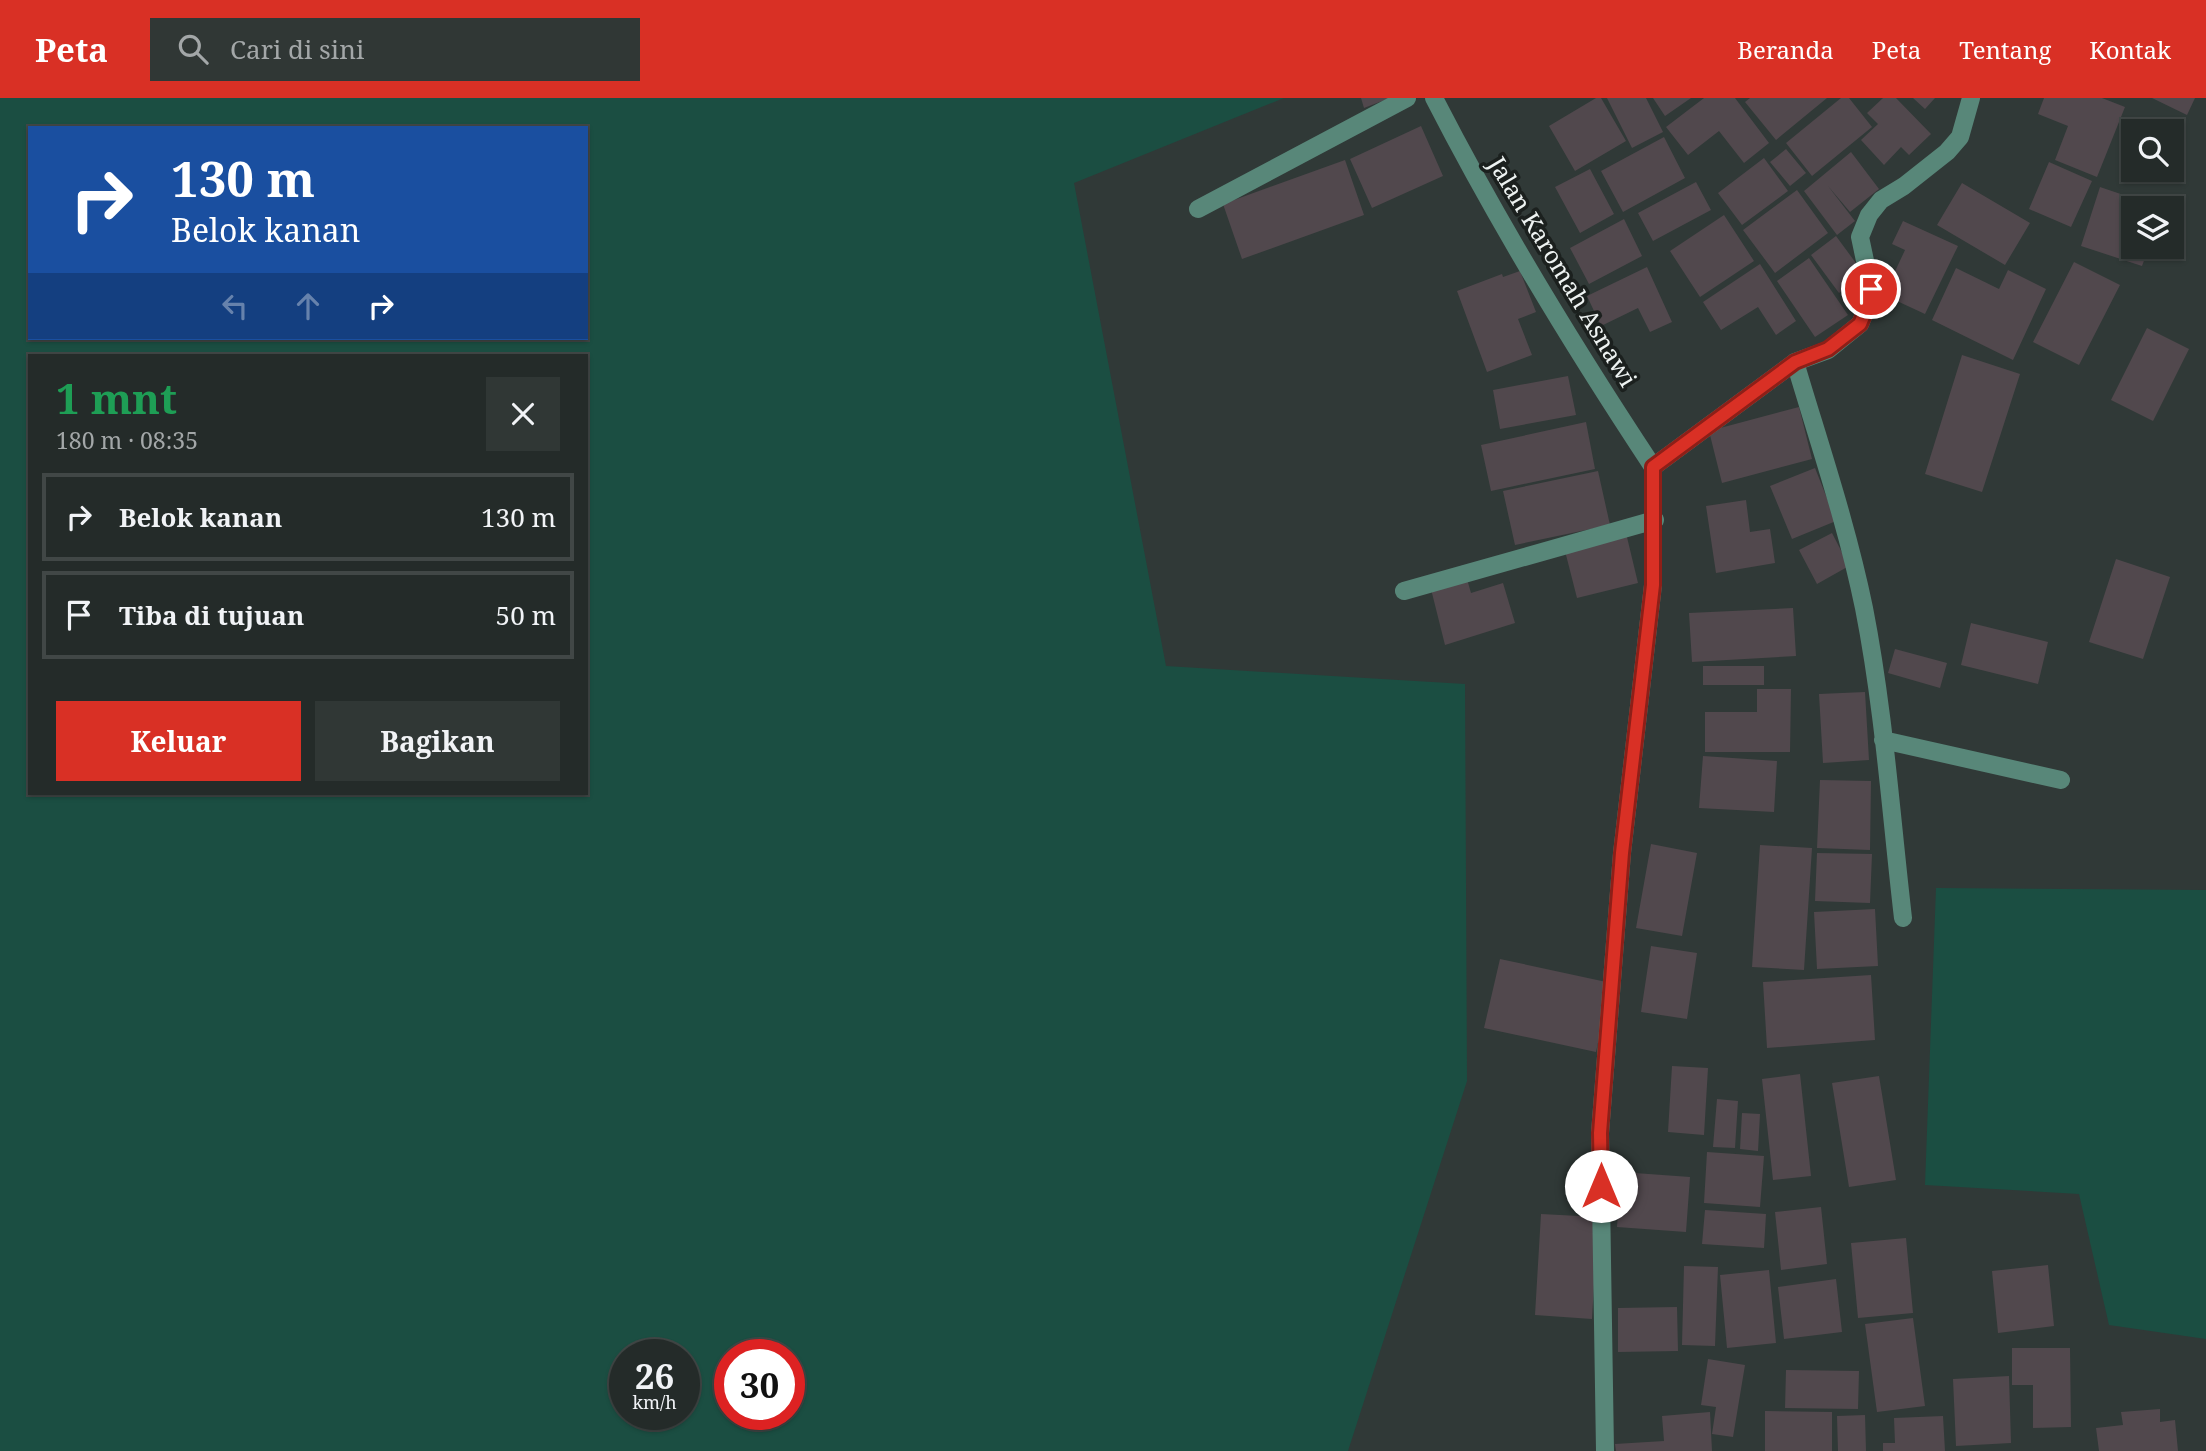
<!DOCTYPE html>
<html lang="id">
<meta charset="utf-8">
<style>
body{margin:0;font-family:"Noto Serif",serif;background:#303735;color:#f1f3f6;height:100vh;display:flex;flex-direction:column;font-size:26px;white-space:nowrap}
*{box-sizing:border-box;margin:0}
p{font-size:23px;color:#a3a7a8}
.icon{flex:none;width:38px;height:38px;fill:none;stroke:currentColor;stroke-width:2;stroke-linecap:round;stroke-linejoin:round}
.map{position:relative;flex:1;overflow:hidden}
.drawer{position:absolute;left:28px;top:256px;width:560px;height:441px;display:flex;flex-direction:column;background:#242b29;border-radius:0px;box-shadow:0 2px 5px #0004,0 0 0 2px #414746}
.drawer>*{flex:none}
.hud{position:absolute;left:28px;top:28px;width:560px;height:214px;border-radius:0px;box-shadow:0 2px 5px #0004,0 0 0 2px #414746;background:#1a4fa0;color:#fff;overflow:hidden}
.buttons{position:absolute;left:2121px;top:21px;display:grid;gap:14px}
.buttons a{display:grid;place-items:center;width:63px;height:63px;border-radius:0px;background:#242b29;box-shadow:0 2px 5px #0004,0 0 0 2px #414746;font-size:35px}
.speed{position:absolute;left:609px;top:1241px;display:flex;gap:14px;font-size:35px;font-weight:700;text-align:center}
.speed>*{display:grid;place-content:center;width:91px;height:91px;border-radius:50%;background:#242b29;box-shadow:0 2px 5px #0004,0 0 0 2px #414746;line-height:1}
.speed small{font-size:18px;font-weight:400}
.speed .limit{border:10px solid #d22;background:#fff;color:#111}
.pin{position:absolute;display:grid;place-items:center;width:60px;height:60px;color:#fff;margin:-30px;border:4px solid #fff;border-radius:50%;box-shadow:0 2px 7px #0007}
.me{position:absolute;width:77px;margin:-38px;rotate:0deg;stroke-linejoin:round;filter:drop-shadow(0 0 5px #0008)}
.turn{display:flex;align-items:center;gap:24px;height:147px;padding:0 28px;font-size:32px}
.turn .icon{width:91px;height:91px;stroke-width:2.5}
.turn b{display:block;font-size:49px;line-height:60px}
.lanes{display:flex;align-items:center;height:66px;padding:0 28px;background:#0003;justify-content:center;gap:35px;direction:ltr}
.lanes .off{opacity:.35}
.round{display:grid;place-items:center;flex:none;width:74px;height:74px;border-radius:0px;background:#303735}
.summary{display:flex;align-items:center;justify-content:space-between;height:119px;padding:0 28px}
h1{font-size:42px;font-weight:700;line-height:52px;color:#1e9e55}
.button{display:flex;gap:14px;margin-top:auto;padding:14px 28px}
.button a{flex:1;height:80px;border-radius:0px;background:#d93025;color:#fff;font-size:28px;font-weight:700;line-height:80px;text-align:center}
.button a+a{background:#303735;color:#f1f3f6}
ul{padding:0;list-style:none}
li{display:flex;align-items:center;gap:21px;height:88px;margin:0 14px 10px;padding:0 14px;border:4px solid #414746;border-radius:0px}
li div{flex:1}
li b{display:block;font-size:26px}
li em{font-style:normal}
header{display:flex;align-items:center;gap:42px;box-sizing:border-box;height:98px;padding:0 35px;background:#d93025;color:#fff}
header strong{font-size:33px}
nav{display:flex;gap:38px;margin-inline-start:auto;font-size:24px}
.search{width:490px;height:63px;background:#303735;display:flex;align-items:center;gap:18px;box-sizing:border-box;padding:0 24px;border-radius:0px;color:#a3a7a8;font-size:26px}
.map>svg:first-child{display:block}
.green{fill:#1b4e42;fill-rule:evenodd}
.building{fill:#51484d}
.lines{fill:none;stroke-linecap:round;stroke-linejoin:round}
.minor{stroke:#588779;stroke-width:18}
.route-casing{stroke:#8d1f18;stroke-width:18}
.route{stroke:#d93025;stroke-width:12}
.labels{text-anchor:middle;stroke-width:7;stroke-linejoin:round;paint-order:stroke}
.street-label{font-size:24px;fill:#eef3f2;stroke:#1b201e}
</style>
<header>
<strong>Peta</strong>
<div class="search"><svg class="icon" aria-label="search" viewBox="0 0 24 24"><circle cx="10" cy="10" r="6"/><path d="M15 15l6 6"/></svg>Cari di sini</div>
<nav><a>Beranda</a><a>Peta</a><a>Tentang</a><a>Kontak</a></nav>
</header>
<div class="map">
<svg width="2206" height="1353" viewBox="0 0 2206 1353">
<rect width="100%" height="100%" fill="#303937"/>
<path class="green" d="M0,0H1284L1074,85L1166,568L1465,586L1467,983L1348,1353H0ZM30,30H586V240H30ZM30,257H586V695H30ZM625,1256H684V1316H625ZM730,1256H789V1316H730Z
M1936,790L2206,792V1241L2109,1227L2079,1096L1925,1087Z"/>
<path class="building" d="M1361,0H1390L1364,10Z
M1596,0H1601L1626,43L1575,73L1549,28Z
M1607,0H1646L1663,34L1632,50Z
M1653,0H1691L1665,18Z
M1704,0H1735L1769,45L1744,65L1719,33L1688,57L1666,29Z
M1750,0H1827L1776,42L1745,4Z
M1841,0H1849L1872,29L1812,78L1786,45Z
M1883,0H1896L1931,36L1909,57L1901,49L1884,67L1861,42L1878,26L1867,15Z
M1913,0H1935L1925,11Z
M2044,0H2102L2125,9L2097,79L2055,62L2068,28L2038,16Z
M2152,0H2195L2187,17Z
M1421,28L1443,78L1372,110L1350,61Z
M1664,39L1685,80L1623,114L1601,73Z
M1786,51L1806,75L1790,88L1770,64Z
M1851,54L1879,91L1850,114L1828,88L1855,123L1837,137L1804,93Z
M1764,60L1788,93L1742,127L1718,95Z
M1345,62L1364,117L1242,161L1223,106Z
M2049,64L2092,83L2071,129L2029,111Z
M1590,71L1614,116L1580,135L1555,89Z
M1696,84L1711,112L1653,143L1638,115Z
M1962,85L2030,125L2005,167L1937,127Z
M2100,89L2162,110H2133V149H2149L2142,168L2081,148Z
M1797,92L1828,135L1775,175L1743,132Z
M1724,117L1754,163L1700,199L1670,153Z
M1624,121L1642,158L1589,186L1570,150Z
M1903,123L1958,148L1925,216L1884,197L1905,152L1892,146Z
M1836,138L1864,176L1839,195L1811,157Z
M1809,160L1848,217L1815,239L1777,183Z
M2074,164L2120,187L2079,267L2033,244Z
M1760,166L1796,223L1776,237L1758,209L1721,232L1703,204Z
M1647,169L1672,224L1650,234L1638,210L1601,228L1587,198Z
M1956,170L1999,191L2008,172L2046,191L2013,262L1932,222Z
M1520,173L1536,214L1518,221L1532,257L1487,274L1457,193L1502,176L1503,179Z
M2147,230L2189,251L2153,323L2111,302Z
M1962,257L2020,276L1982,394L1925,376Z
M1568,278L1576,317L1500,331L1493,292Z
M1799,309L1812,361L1722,385L1709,333Z
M1586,324L1595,371L1491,393L1481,347Z
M1815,370L1836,423L1792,441L1770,388Z
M1598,373L1610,427L1515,447L1503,393Z
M1746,402L1750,434L1770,431L1775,465L1716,475L1706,408Z
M1626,435L1638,485L1577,500L1564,449Z
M1832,435L1849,468L1817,486L1799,452Z
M2116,461L2170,479L2143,561L2089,544Z
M1467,481L1471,495L1503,485L1515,525L1445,547L1431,491Z
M1793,510L1796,558L1692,564L1689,515Z
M1971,525L2048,544L2038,586L1961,567Z
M1895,551L1947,565L1940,590L1888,575Z
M1703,568H1764V587H1703Z
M1757,591H1791L1790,654H1705V614H1757Z
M1865,594L1869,662L1823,665L1819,596Z
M1703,658L1777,663L1774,714L1699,710Z
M1820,682L1871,683L1870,752L1817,750Z
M1651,746L1697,755L1682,838L1636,830Z
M1760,747L1812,750L1804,872L1752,869Z
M1817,755L1872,756L1870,805L1815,803Z
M1875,811L1878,868L1817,871L1814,814Z
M1651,848L1697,855L1687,921L1641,914Z
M1500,861L1611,885L1596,954L1484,930Z
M1871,877L1875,942L1767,950L1763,884Z
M1672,968L1708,970L1704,1037L1668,1034Z
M1800,976L1811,1078L1773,1082L1762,981Z
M1879,978L1896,1082L1849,1089L1832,985Z
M1717,1001L1738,1003L1735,1050L1713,1049Z
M1742,1015L1760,1016L1758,1053L1740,1051Z
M1707,1054L1764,1058L1760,1109L1704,1105Z
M1621,1074L1690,1079L1686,1134L1617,1129Z
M1821,1109L1827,1166L1781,1172L1775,1114Z
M1705,1112L1766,1116L1764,1150L1702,1146Z
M1541,1116L1598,1119L1592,1221L1535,1217Z
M1906,1140L1913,1215L1858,1220L1851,1145Z
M2048,1167L2054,1228L1998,1235L1992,1173Z
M1684,1168L1718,1169L1715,1248L1682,1247Z
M1769,1172L1776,1245L1727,1250L1720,1177Z
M1836,1181L1842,1234L1784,1241L1778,1189Z
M1677,1209L1678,1253L1618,1254V1210Z
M1913,1220L1925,1308L1877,1314L1865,1226Z
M2012,1250H2070L2071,1329L2033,1330V1287H2012Z
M1708,1261L1745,1267L1733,1339L1712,1336L1716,1309L1701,1307Z
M1786,1272L1859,1273L1858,1311L1785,1310Z
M2009,1278L2011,1345L1956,1348L1953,1281Z
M2160,1311V1324L2175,1322L2178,1353H2099L2096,1330L2123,1327L2121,1314Z
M1765,1313L1832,1314V1353H1765Z
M1710,1314L1712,1353H1616L1615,1346L1664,1343L1662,1318Z
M1865,1317L1866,1353H1838L1837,1318Z
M1943,1318L1945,1353H1883V1345H1895L1894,1320Z"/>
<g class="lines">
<path class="minor" d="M1434,0C1499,127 1575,251 1653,369
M1198,111L1407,0
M1795,264C1819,345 1847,427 1864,510C1884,612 1891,717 1903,820
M1653,369L1795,264L1828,252L1860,226L1868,207L1871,191L1860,139L1869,117L1881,102L1904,88L1947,54L1960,39L1971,0
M1404,493L1655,422
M1883,642L2061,682
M1605,1353L1600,1035L1622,755L1653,487V369"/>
</g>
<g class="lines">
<defs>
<path id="route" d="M1601,1088L1600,1035L1622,755L1653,487V369L1795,264L1828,251L1860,226L1868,207L1871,191"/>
</defs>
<use href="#route" class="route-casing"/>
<use href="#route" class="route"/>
</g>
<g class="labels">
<g class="street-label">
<text transform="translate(1562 174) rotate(59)" y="8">Jalan Karomah Asnawi</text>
</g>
</g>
</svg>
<div class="buttons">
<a><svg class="icon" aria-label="search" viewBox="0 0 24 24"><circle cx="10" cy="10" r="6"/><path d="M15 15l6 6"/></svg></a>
<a><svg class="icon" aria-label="layers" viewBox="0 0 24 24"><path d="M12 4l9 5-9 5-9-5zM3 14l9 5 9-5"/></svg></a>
</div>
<div class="speed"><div>26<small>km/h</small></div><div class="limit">30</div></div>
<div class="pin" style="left:1871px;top:191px;background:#d93025"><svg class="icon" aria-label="arrive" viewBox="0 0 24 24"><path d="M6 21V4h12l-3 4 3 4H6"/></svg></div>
<svg class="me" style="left:1601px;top:1088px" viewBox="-20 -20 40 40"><circle r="19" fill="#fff"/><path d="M0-13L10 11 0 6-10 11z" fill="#d93025"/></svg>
<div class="hud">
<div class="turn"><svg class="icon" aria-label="right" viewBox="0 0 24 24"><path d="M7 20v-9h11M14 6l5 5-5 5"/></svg><div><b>130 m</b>Belok kanan</div></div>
<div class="lanes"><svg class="icon off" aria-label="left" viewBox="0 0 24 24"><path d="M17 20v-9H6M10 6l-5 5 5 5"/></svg><svg class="icon off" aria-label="ahead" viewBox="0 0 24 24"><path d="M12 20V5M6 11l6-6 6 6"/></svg><svg class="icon" aria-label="right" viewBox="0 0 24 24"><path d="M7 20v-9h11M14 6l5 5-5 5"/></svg></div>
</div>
<section class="drawer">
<div class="summary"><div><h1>1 mnt</h1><p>180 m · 08:35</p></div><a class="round"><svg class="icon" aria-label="close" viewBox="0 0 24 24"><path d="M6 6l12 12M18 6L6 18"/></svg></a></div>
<ul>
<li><svg class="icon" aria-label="right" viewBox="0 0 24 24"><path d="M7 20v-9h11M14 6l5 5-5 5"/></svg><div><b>Belok kanan</b></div><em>130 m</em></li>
<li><svg class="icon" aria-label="arrive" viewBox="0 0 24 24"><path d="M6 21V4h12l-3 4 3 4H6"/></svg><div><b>Tiba di tujuan</b></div><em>50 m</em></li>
</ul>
<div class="button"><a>Keluar</a><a>Bagikan</a></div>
</section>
</div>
